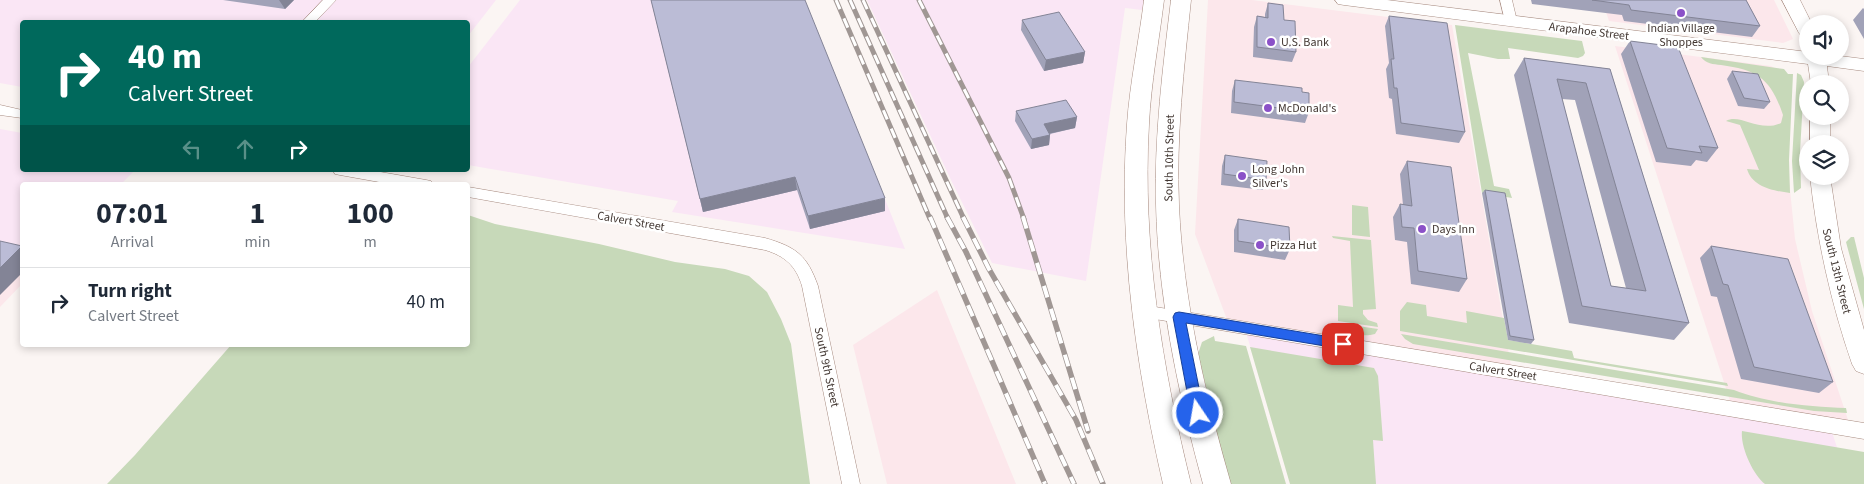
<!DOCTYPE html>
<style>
body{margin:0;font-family:"Source Sans 3",sans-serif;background:#f2f2f3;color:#1f2937;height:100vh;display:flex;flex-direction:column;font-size:19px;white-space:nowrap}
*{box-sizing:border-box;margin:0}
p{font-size:16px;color:#747a83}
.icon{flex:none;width:28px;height:28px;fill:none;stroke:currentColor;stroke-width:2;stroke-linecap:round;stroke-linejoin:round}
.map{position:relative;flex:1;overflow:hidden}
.details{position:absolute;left:20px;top:182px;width:450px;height:165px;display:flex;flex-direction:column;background:#fff;border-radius:5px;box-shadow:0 2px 8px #0003}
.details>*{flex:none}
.hud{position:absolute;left:20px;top:20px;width:450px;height:152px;border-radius:5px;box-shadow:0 2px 8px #0003;background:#00695c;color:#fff;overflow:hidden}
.fabs{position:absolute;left:1799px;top:15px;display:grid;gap:10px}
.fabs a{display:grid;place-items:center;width:50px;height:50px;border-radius:50%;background:#fff;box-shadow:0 2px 8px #0003;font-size:25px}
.pin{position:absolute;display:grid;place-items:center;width:42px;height:42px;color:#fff;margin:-21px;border-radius:10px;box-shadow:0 2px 8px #0006}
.me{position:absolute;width:55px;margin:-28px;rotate:348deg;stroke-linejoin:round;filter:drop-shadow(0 0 4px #0008)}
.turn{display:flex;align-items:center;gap:18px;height:105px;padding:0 25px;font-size:22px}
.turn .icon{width:65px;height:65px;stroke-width:2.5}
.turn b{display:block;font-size:35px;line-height:42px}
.lanes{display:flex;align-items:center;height:48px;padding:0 25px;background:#0003;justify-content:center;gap:25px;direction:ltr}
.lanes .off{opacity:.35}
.eta{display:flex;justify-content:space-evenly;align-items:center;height:85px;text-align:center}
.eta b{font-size:30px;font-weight:700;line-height:35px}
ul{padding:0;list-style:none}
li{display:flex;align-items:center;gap:15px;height:70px;padding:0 25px;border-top:1px solid #e0e1e3}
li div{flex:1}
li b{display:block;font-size:19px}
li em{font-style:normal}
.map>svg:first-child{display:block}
.commercial{fill:#fce7eb}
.industrial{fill:#fae6f5}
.green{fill:#c7d9b9}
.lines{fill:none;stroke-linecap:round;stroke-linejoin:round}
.street-casing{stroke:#a78b80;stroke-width:1}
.secondary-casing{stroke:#a78b80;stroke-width:1}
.primary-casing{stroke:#a78b80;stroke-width:1}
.street{fill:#fff;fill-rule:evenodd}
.secondary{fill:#fff;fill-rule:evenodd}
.primary{fill:#fff;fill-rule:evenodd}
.rail-far1-casing{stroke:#a09794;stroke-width:5}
.rail-casing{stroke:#a09794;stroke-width:5.5}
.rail-far1{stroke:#fff;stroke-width:3;stroke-dasharray:10;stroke-linecap:butt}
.rail{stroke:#fff;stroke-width:4;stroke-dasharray:12;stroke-linecap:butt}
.wall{fill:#a1a2b8;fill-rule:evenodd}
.shaded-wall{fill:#838496}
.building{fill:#bbbcd6;stroke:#838496;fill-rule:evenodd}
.route{fill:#2563eb;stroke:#184099}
.poi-dot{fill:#8b51c8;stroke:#fff;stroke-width:2}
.labels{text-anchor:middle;stroke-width:5;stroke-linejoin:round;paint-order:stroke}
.poi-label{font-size:12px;fill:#423732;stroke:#fff;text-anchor:start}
.street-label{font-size:12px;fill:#423732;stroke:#fff}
</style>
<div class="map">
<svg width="1864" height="484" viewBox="0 0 1864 484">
<rect width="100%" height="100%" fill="#fbf5f3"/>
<path class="commercial" d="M1208,0H1252L1452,25L1512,372L1229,325L1195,234Z
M1602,0H1774L1793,39L1783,43L1609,21Z
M1615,46L1771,66L1792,77L1787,160L1795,239L1812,311L1851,429L1733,410Z
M0,248L22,252V284L0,307Z
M937,290L1016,484H887L853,345Z"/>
<path class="industrial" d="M0,0H496L468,36V22H22V87L0,83Z
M520,0H805L905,249L672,212L678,201L468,165V67Z
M867,0H1144L1142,10L1125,8L1086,281L992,263L951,180Z
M0,129L22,133V170H135L120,185H22V252L0,248Z
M1246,333L1830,426L1849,484H1294Z"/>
<path class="green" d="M1455,25L1582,41L1585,53L1583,56L1578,58L1508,48L1510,59H1498L1468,53L1494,186L1509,189L1512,198L1482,193Z
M1701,57L1784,69L1788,74H1793L1789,160L1790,193C1774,191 1752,187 1747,169L1759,170L1740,125L1726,121C1740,113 1759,133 1781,123L1783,115C1771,79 1758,70 1721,65C1713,64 1706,64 1701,57Z
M1797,73L1801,75L1804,82L1800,152L1801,188L1794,193L1792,161Z
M1352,205L1368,207L1370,237L1352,235Z
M468,215L495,224L599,244L675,262L725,269L749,276L767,292L781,319L791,344L810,484H107L135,455L231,345H468Z
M1332,236L1371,240L1376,309L1363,310V314L1368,320L1377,323L1378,327L1338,321V305L1353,307L1350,241L1333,238Z
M1851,237H1854L1864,278V309L1846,242Z
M1407,302L1426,305L1427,316L1467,323L1466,311L1504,318L1508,340L1572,351L1574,358L1727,383L1728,386L1400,331V311Z
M1338,323L1378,329L1375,334C1364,337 1343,335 1338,323Z
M1401,334L1734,390C1766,403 1811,407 1846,408L1847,413L1814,411L1413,344L1405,339Z
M1214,336L1215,341L1246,346L1286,484H1229L1198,354L1202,342Z
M1250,347L1374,368L1378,376L1383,441L1373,440L1376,484H1290Z
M1742,431L1864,452V484H1765C1753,475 1740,446 1742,431Z"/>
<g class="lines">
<defs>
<path id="street" d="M323,0H336L315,22H302Z
M1500,0H1512L1517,21L1515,24L1511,25L1505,21Z
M0,105L22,110V118L0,115Z
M333,170H369L426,180L431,181L433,185H396L340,175L335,174Z
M468,187L765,238C796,247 807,255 818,286L860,484H842L802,286C796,266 785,256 765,250L468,197Z
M1143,305L1864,423V439L1143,317L1137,316L1135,311L1137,306Z"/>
<path id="secondary" d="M1335,0H1387L1808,52V56H1840L1864,59V71L1827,66L1829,84H1811L1808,64L1344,5L1338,4Z
M1782,0H1800L1812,24H1808V38L1802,37L1799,33Z
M1810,116H1830V144H1810Z
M1810,176H1830L1841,248L1864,330V374L1856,371L1852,364C1831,303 1817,241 1810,176Z"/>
<path id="primary" d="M1144,0H1164C1159,41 1151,83 1149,124C1142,246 1162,366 1191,484H1163C1136,366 1118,245 1127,124C1130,82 1139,41 1144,0Z
M1171,0H1191C1184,68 1176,137 1179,205C1183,299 1205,394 1231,484H1203C1178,393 1158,298 1156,204C1154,136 1163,67 1171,0Z"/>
</defs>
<use href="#street" class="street-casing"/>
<use href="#secondary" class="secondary-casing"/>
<use href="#primary" class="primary-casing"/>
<use href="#street" class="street"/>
<use href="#secondary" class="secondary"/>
<use href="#primary" class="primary"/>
<defs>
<path id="rail-far1" d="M836,0L930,219
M850,0L948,219
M863,0L964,219
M919,0L1009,178L1024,219"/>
<path id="rail" d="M930,217L1045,484
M947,217L966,252L1074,484
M963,217L989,269L1076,420L1103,484
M1023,217L1088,431"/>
</defs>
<use href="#rail-far1" class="rail-far1-casing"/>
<use href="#rail" class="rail-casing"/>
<use href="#rail-far1" class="rail-far1"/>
<use href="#rail" class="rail"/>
</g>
<path class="wall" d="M223,0H294L285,9Z
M651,0L885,211L810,229L797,190L703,212Z
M1531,0H1746L1760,26L1752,37L1624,21L1622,15L1532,4Z
M1268,3L1284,20L1296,52L1292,62L1253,57L1254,27L1257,16L1265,17V14Z
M1863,8L1864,9V39L1853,20Z
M1389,16L1465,132L1459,143L1396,134L1392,99L1389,98L1386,69L1389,63L1385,26Z
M1022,20L1085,52L1083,63L1044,71L1021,30Z
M1630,41L1718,148L1707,162L1696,160L1691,166L1656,162L1621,54Z
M1524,58L1610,69L1689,323L1674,340L1569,323L1514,75ZM1562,99L1575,100L1626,288L1611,286Z
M1732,71L1770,102L1764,109L1738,106L1727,79Z
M1235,80L1302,92L1309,112L1305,123L1231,113L1232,91Z
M1016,111L1077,117L1075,128L1050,134L1049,145L1031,149L1015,121Z
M1225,155L1266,180L1263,190L1221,185L1222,166Z
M1407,161L1467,279L1459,292L1411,284L1407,242L1395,240L1393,217L1400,204L1403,205L1400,174Z
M1485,190L1534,340L1531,344L1508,340L1482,193Z
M1238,219L1290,249L1285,260L1234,252V230Z
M1711,246L1833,382L1819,393L1741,379L1717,297L1711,296L1700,258Z"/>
<path class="shaded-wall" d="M279,0H294L285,9Z
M1085,52L1083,63L1044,71L1046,60Z
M1077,117L1075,128L1043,135L1044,124Z
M1050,135L1049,145L1031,149L1032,139Z
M795,177L797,190L703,212L700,199Z
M885,198V211L810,229L808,216Z
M22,246V273L0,295V268Z"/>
<path class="building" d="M651,0H805L885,198L808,216L795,177L700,199Z
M1592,0H1746L1760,26L1631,10L1629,5Z
M1268,3L1283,5L1284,20L1295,21L1296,52L1257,47V16L1268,18Z
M1059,12L1085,52L1046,60L1022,20Z
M1389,16L1447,23L1465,132L1401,123L1397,88H1394L1391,59H1394Z
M1630,41L1678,47L1718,148L1699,146L1702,153L1667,148Z
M1524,58L1610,69L1689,323L1582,306ZM1557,79L1586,83L1646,291L1611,286Z
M1732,71L1758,74L1770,102L1744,98Z
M1235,80L1302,88V92L1309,93V112L1234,102Z
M1066,100L1077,117L1044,124L1050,135L1032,139L1016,111Z
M1225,155L1267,161L1266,180L1224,174Z
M1407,161L1451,167L1467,279L1418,271L1414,228L1402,227L1400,204L1412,206Z
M1485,190L1505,193L1534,340L1510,336Z
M1238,219L1289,227L1290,249L1238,241Z
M0,241L22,246L0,268Z
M1711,246L1788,259L1833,382L1754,367L1728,285L1723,284Z"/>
<path class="route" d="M1179,312L1343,339L1347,341L1349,344L1347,348L1343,349L1186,323L1204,413L1202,417L1198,419L1193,417L1191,413L1173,317L1175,313Z"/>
<g class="poi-dot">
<circle cx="1681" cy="13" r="5"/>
<circle cx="1271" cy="42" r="5"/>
<circle cx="1268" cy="108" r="5"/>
<circle cx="1242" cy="176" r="5"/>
<circle cx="1422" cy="229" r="5"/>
<circle cx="1260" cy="245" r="5"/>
</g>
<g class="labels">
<g class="poi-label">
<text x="1681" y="32" text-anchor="middle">Indian Village<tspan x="1681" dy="14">Shoppes</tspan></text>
<text x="1281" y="46">U.S. Bank</text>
<text x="1278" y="112">McDonald's</text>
<text x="1252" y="173">Long John<tspan x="1252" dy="14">Silver's</tspan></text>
<text x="1432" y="233">Days Inn</text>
<text x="1270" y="249">Pizza Hut</text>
</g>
<g class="street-label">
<text transform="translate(1589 31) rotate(7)" y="4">Arapahoe Street</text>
<text transform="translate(1169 158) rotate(-89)" y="4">South 10th Street</text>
<text transform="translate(631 221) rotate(10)" y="4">Calvert Street</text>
<text transform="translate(1837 271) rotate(76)" y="4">South 13th Street</text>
<text transform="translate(827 367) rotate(78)" y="4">South 9th Street</text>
<text transform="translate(1503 371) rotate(9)" y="4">Calvert Street</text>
</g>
</g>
</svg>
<div class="fabs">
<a><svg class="icon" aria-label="sound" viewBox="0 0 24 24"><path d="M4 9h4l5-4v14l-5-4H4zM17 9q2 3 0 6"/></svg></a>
<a><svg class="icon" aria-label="search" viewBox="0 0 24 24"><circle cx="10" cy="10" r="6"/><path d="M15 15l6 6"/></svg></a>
<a><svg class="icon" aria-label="layers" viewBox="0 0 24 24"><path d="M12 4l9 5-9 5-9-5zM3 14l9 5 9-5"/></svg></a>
</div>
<div class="pin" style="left:1343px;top:344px;background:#d93025"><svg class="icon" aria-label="arrive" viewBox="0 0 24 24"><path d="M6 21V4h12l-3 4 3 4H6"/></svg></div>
<svg class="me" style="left:1198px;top:413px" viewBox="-20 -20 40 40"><circle r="17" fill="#2563eb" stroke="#fff" stroke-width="3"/><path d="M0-11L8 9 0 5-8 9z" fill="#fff"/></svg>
<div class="hud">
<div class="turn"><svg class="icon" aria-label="right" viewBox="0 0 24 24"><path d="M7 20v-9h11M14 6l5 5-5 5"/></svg><div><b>40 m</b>Calvert Street</div></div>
<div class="lanes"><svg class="icon off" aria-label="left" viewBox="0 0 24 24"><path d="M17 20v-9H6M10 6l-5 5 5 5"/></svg><svg class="icon off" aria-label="ahead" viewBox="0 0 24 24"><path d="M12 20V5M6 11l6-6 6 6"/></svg><svg class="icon" aria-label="right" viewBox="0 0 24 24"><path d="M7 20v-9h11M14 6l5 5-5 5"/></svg></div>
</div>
<section class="details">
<div class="eta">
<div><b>07:01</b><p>Arrival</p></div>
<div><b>1</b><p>min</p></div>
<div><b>100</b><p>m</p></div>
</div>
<ul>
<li><svg class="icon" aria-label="right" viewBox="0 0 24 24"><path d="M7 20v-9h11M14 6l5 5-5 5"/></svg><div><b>Turn right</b><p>Calvert Street</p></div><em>40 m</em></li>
</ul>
</section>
</div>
